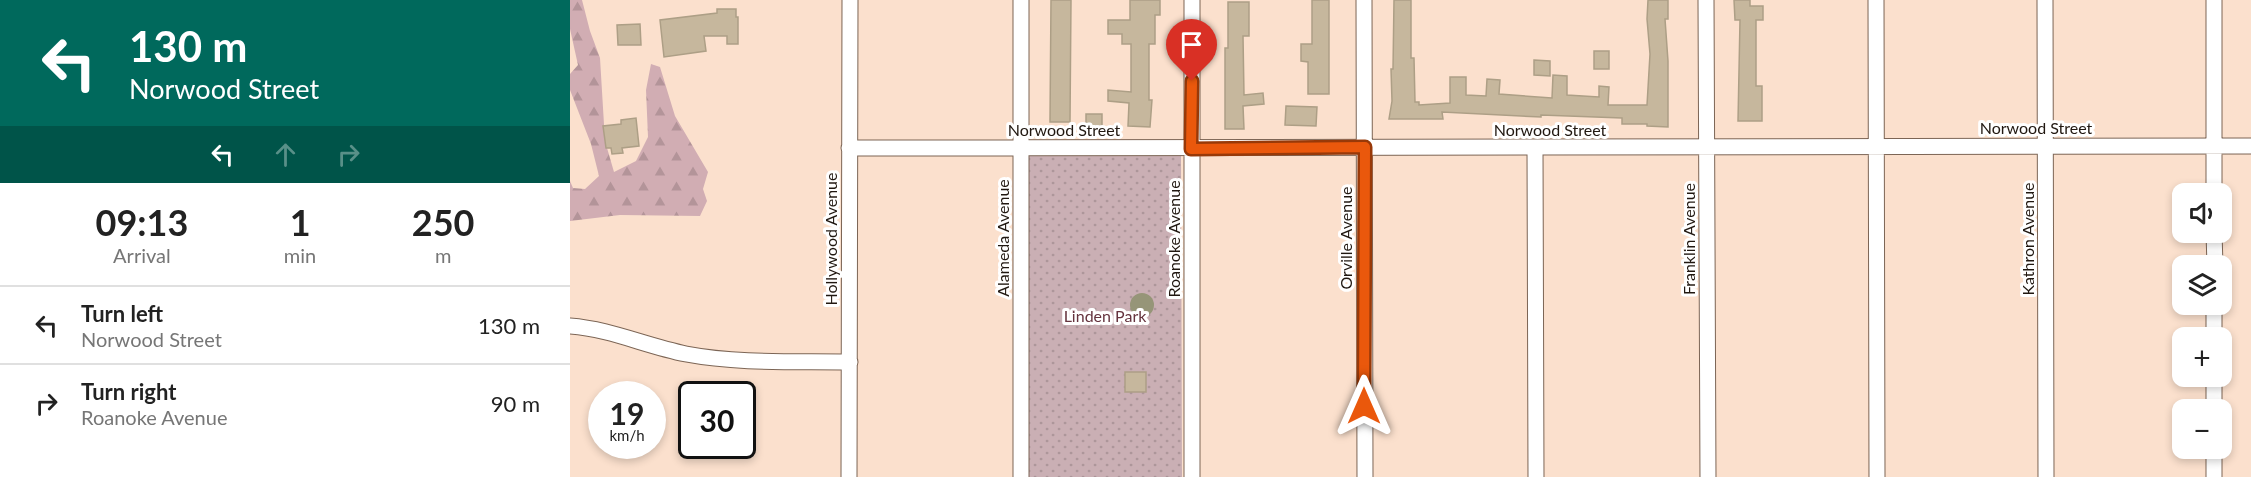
<!DOCTYPE html>
<meta charset="utf-8">
<style>
body{margin:0;font-family:Lato,sans-serif;background:#f6f6f6;color:#222;height:100vh;display:flex;flex-direction:column;font-size:22px;white-space:nowrap}
*{box-sizing:border-box;margin:0}
p{font-size:20px;color:#767676}
.icon{flex:none;width:33px;height:33px;fill:none;stroke:currentColor;stroke-width:2;stroke-linecap:round;stroke-linejoin:round}
.map{position:relative;flex:1;overflow:hidden}
.details{display:flex;flex-direction:column;background:#fff;width:570px}
.details>*{flex:none}
.guide{background:#00695c;color:#fff;overflow:hidden}
.controls{position:absolute;left:1602px;top:183px;display:grid;gap:12px}
.controls a{display:grid;place-items:center;width:60px;height:60px;border-radius:12px;background:#fff;box-shadow:0 3px 9px #0003;font-size:30px}
.speed{position:absolute;left:18px;top:381px;display:flex;gap:12px;font-size:30px;font-weight:700;text-align:center}
.speed>*{display:grid;place-content:center;width:78px;height:78px;border-radius:50%;background:#fff;box-shadow:0 3px 9px #0003;line-height:1}
.speed small{font-size:15px;font-weight:400}
.speed .limit{border:3px solid #111;border-radius:9px;background:#fff;color:#111}
.pin{position:absolute;display:grid;place-items:center;width:51px;height:51px;color:#fff;margin:-62px -26px;border-radius:50% 50% 50% 0;rotate:-45deg;box-shadow:0 0 6px #0007}
.pin .icon{rotate:45deg}
.me{position:absolute;width:66px;margin:-33px;rotate:0deg;stroke-linejoin:round;filter:drop-shadow(0 0 4px #0008)}
.turn{display:flex;align-items:center;gap:21px;height:126px;padding:0 30px;font-size:27px}
.turn .icon{width:78px;height:78px;stroke-width:2.5}
.turn b{display:block;font-size:42px;line-height:51px}
.lanes{display:flex;align-items:center;height:57px;padding:0 30px;background:#0003;justify-content:center;gap:30px;direction:ltr}
.lanes .off{opacity:.35}
.eta{display:flex;justify-content:space-evenly;align-items:center;height:102px;text-align:center}
.eta b{font-size:36px;font-weight:700;line-height:42px}
ul{padding:0;list-style:none}
li{display:flex;align-items:center;gap:18px;height:78px;padding:0 30px;border-top:2px solid #e0e0e0}
li div{flex:1}
li b{display:block;font-size:22px}
li em{font-style:normal}
main{display:flex;flex:1;min-height:0}
.map>svg:first-child{display:block}
.forest{fill:url(#forest-firs)}
.park{fill:url(#park-dots)}
.water{fill:#969578}
.building{fill:#c6b79d;stroke:#ad9f86;stroke-width:1.5}
.lines{fill:none;stroke-linecap:round;stroke-linejoin:round}
.minor-casing{stroke:#7c6555;stroke-width:17}
.minor{stroke:#fff;stroke-width:15}
.route-casing{stroke:#983908;stroke-width:15}
.route{stroke:#ea580c;stroke-width:10}
.labels{text-anchor:middle;stroke-width:6;stroke-linejoin:round;paint-order:stroke}
.street-label{font-size:16px;fill:#201710;stroke:#fff}
.park-label{font-size:16px;fill:#65333e;stroke:#fff}
</style>
<main>
<section class="details">
<div class="guide">
<div class="turn"><svg class="icon" aria-label="left" viewBox="0 0 24 24"><path d="M17 20v-9H6M10 6l-5 5 5 5"/></svg><div><b>130 m</b>Norwood Street</div></div>
<div class="lanes"><svg class="icon" aria-label="left" viewBox="0 0 24 24"><path d="M17 20v-9H6M10 6l-5 5 5 5"/></svg><svg class="icon off" aria-label="ahead" viewBox="0 0 24 24"><path d="M12 20V5M6 11l6-6 6 6"/></svg><svg class="icon off" aria-label="right" viewBox="0 0 24 24"><path d="M7 20v-9h11M14 6l5 5-5 5"/></svg></div>
</div>
<div class="eta">
<div><b>09:13</b><p>Arrival</p></div>
<div><b>1</b><p>min</p></div>
<div><b>250</b><p>m</p></div>
</div>
<ul>
<li><svg class="icon" aria-label="left" viewBox="0 0 24 24"><path d="M17 20v-9H6M10 6l-5 5 5 5"/></svg><div><b>Turn left</b><p>Norwood Street</p></div><em>130 m</em></li>
<li><svg class="icon" aria-label="right" viewBox="0 0 24 24"><path d="M7 20v-9h11M14 6l5 5-5 5"/></svg><div><b>Turn right</b><p>Roanoke Avenue</p></div><em>90 m</em></li>
</ul>
</section>
<div class="map">
<svg width="1681" height="477" viewBox="0 0 1681 477">
<defs>
<pattern id="forest-firs" width="22" height="20" patternUnits="userSpaceOnUse" patternTransform="scale(1.5)"><rect width="22" height="20" fill="#d1adb3"/><path d="M5 1l3.5 6h-7zM16 11l3.5 6h-7z" fill="#b39499"/></pattern>
<pattern id="park-dots" width="8" height="8" patternUnits="userSpaceOnUse" patternTransform="scale(1.5)"><rect width="8" height="8" fill="#caafb4"/><path d="M2 2h.1M6 6h.1" fill="none" stroke="#ad969a" stroke-width="1.8" stroke-linecap="round"/></pattern>
</defs>
<rect width="100%" height="100%" fill="#fbe0cd"/>
<path class="forest" d="M0,0H12L20,31L30,58L35,141L44,172L66,161L78,137L76,90L81,64L90,67L105,116L138,172L133,189L137,201L130,216L50,215L0,221V181L3,188L15,189L29,176L21,144L0,90V74L8,65L0,29Z"/>
<path class="park" d="M459,156H611L612,477H459Z"/>
<path class="water" d="M560 305a12 12 0 1 1 24 0a12 12 0 1 1-24 0Z"/>
<path class="building" d="M481,0H501L500,122H480Z
M560,0H590V15H585V44H579V100H582L580,127L558,126L559,103L538,101V90L561,92V44H552V34H538V20H560Z
M742,0H759V94H738V62L731,61V44H742Z
M824,0H841V58H844L845,102H849V105L880,103V77H896V95L916,96L917,79L930,80L929,94L982,98L983,75L997,76V95L1029,97V86L1039,87L1038,105H1077L1080,54L1077,19L1078,0H1098V19H1095L1098,61V127L1077,126V124H1052V118L971,115V117L872,112L873,119H819L822,101L821,69H823Z
M1164,0H1180V6H1193V20H1186V86H1192V121H1168L1170,20H1165Z
M658,2H679V36H673L674,95L693,93L694,104L673,106L674,129H655V48H658Z
M147,9H166V17H168V44H157V36H134L136,51L94,57L90,20L147,13Z
M70,24L71,45H48L47,25Z
M1024,51H1039V69H1024Z
M964,60L980,61V76L964,75Z
M716,106L747,107L746,126L715,125Z
M516,114H532V129H516Z
M66,118L69,146L52,148L53,153L42,154L41,148H36L33,126L51,124V120Z
M555,372H576V392H555Z"/>
<g class="lines">
<defs>
<path id="minor" d="M622,0V477
M794,0L795,477
M1136,0L1138,477
M1306,0L1307,477
M1475,0L1476,477
M1644,0V194
M279,148L1681,146
M965,148L966,477
M1644,232L1645,266
M0,326C40,329 76,346 116,354C169,364 226,361 280,362
M1644,338V304
M1644,410V376
M279,477L280,0
M451,477V0
M1644,477V448"/>
</defs>
<use href="#minor" class="minor-casing"/>
<use href="#minor" class="minor"/>
</g>
<g class="lines">
<defs>
<path id="route" d="M622,81L621,149L795,147L794,406"/>
</defs>
<use href="#route" class="route-casing"/>
<use href="#route" class="route"/>
</g>
<g class="labels">
<g class="street-label">
<text x="1466" y="134">Norwood Street</text>
<text x="494" y="136">Norwood Street</text>
<text x="980" y="136">Norwood Street</text>
<text transform="translate(433 238) rotate(-90)" y="6">Alameda Avenue</text>
<text transform="translate(776 238) rotate(-90)" y="6">Orville Avenue</text>
<text transform="translate(261 239) rotate(-90)" y="6">Hollywood Avenue</text>
<text transform="translate(604 239) rotate(-90)" y="6">Roanoke Avenue</text>
<text transform="translate(1119 239) rotate(-90)" y="6">Franklin Avenue</text>
<text transform="translate(1458 239) rotate(-90)" y="6">Kathron Avenue</text>
</g>
<g class="park-label">
<text x="535" y="322">Linden Park</text>
</g>
</g>
</svg>
<div class="controls">
<a><svg class="icon" aria-label="sound" viewBox="0 0 24 24"><path d="M4 9h4l5-4v14l-5-4H4zM17 9q2 3 0 6"/></svg></a>
<a><svg class="icon" aria-label="layers" viewBox="0 0 24 24"><path d="M12 4l9 5-9 5-9-5zM3 14l9 5 9-5"/></svg></a>
<a>+</a>
<a>−</a>
</div>
<div class="speed"><div>19<small>km/h</small></div><div class="limit">30</div></div>
<div class="pin" style="left:622px;top:81px;background:#d93025"><svg class="icon" aria-label="arrive" viewBox="0 0 24 24"><path d="M6 21V4h12l-3 4 3 4H6"/></svg></div>
<svg class="me" style="left:794px;top:406px" viewBox="-20 -20 40 40"><path d="M0-17L14 15 0 8-14 15z" fill="#ea580c" stroke="#fff" stroke-width="4"/></svg>
</div>
</main>
